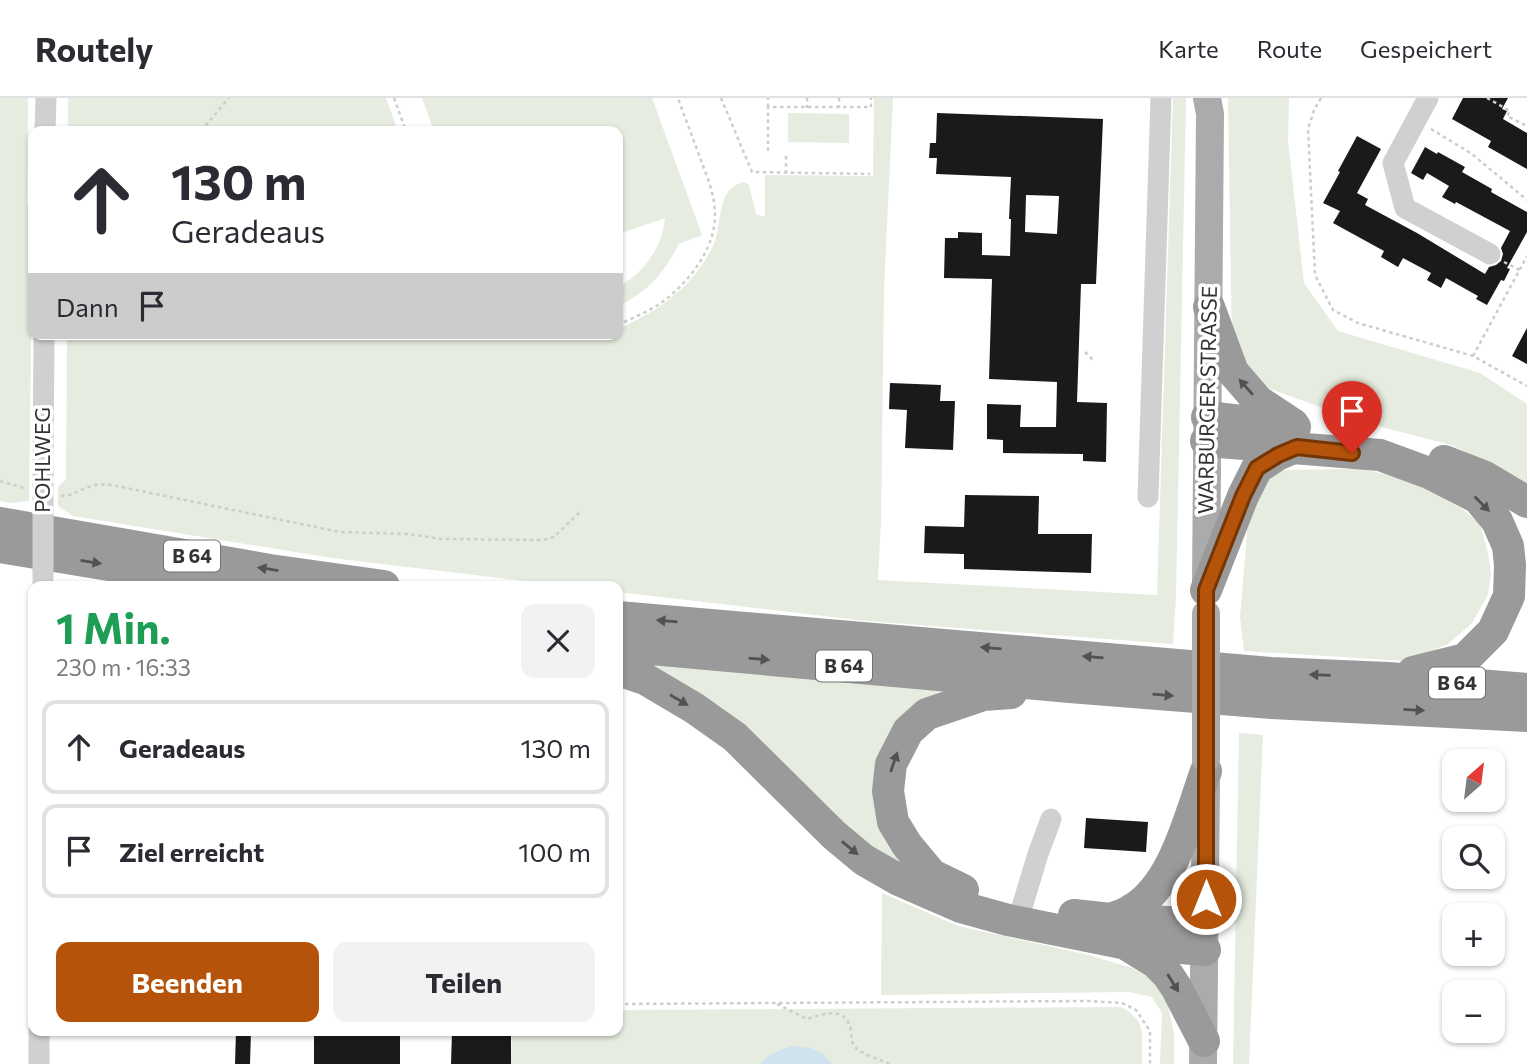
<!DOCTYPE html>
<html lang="de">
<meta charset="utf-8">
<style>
body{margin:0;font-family:Commissioner,sans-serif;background:#f2f2f3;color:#2b2b33;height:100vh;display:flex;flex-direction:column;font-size:26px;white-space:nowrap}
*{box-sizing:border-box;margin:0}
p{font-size:23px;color:#7c7c81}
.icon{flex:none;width:38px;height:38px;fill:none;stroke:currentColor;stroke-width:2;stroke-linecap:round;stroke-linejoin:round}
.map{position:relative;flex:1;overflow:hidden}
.side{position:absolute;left:28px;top:483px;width:595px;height:455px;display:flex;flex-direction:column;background:#fff;border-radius:14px;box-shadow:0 2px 5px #0004}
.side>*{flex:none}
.hud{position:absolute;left:28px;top:28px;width:595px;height:214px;border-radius:14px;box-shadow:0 2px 5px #0004;background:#fff;color:#2b2b33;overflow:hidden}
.needle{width:46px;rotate:28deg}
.tools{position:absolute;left:1442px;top:651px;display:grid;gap:14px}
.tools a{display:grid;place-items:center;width:63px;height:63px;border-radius:14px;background:#fff;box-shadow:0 2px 5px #0004;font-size:35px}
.pin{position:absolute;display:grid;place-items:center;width:60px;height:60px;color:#fff;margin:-72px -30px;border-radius:50% 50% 50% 0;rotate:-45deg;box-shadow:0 0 7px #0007}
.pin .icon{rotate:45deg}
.me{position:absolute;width:77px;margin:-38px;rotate:0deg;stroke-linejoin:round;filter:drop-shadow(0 0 5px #0008)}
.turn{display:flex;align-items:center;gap:24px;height:147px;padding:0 28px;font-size:32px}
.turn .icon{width:91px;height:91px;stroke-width:2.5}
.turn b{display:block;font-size:49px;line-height:60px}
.then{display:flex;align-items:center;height:66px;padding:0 28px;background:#0003;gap:14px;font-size:26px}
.round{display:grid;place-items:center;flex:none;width:74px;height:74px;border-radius:14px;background:#f2f2f3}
.head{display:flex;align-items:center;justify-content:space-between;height:119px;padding:0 28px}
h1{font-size:42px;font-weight:700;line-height:52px;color:#1e9e55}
.button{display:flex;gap:14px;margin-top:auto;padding:14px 28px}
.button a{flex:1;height:80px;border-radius:14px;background:#b45309;color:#fff;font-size:28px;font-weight:700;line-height:80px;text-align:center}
.button a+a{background:#f2f2f3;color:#2b2b33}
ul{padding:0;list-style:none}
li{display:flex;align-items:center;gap:21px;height:94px;margin:0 14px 10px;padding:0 14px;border:4px solid #e1e1e2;border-radius:14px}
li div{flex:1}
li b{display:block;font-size:26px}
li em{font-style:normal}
header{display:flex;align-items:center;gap:42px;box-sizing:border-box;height:98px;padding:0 35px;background:#fff;border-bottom:2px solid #e1e1e2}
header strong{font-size:33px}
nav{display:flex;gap:38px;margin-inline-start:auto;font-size:24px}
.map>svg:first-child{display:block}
.green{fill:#e6ecdf}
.water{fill:#cfe2ee}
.building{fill:#1a1a1a;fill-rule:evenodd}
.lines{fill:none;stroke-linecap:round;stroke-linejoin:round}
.path{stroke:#cdcdcd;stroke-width:2.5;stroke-dasharray:3.5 3.5;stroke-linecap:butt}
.minor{stroke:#d0d0d0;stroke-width:21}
.major{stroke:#ababab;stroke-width:28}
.highway{stroke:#9a9a9a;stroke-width:32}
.minor-bridge{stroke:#d0d0d0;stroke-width:21}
.major-bridge{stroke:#ababab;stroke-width:28}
.oneway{fill:#525252}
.route-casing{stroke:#753606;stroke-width:18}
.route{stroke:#b45309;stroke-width:12}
.labels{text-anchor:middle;stroke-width:7;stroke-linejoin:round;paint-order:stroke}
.shield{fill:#fff;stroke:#707070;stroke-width:2}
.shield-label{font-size:19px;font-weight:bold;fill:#333}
.street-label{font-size:21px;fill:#333;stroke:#fff}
</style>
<header>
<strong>Routely</strong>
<nav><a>Karte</a><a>Route</a><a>Gespeichert</a></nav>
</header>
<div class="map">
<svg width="1527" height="966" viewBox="0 0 1527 966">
<rect width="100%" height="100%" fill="#fff"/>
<path class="green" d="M0,0H28L27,107H33L29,403L12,405L0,403Z
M68,0H386L398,33H68Z
M422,0H652L702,137L679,146C664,175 647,195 618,208V189C644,174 662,151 665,120L619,136L618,33H434Z
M874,0H893L884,191L881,424L878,482L1157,497L1173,0H1186L1176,498L1173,546L866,523L618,494V488H567L332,460L73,418L58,408V389L66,381L67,236H530C560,243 588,236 618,236V231C660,212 692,190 713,148C723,128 715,90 744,84L749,87L756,116L765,119V77L873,78Z
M1228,0H1289L1288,43L1304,185L1338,233L1480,275L1527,306V390L1507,374L1451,347L1359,323L1265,289L1239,275L1232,247Z
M788,15L849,16V45L788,44Z
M1365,371L1412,384L1461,410L1480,426L1488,455L1491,477L1488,497L1472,525L1448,546L1407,563L1244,553L1240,519L1248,424L1273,372Z
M618,558L965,590L886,661L926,780L893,767Z
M1239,635L1263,637L1249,966H1233Z
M882,795L958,828L1089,857L1132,870L1148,879L1161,893L1168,907L1174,936V966H1160L1162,915L1152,899L1129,894L881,897Z
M1121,909C1149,924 1141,938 1142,966H511L512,933H618V912Z"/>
<path class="water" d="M793,948C812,950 820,950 832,966H760C768,955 781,952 793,948Z"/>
<path class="building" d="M1463,0H1508L1502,11L1507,13L1503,21L1527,35V71L1488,49L1491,43L1452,21Z
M937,15L1103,21L1096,186H1081L1077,304L1107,305L1106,364L1083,363V356L1003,355V342L987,341V306L1021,307L1020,329H1056L1057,284L989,281L992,181L944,180L945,140H958V134L982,135V157L1010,158L1011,121H1009L1011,79L936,76L937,60H929L930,45H936ZM1026,97L1059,98L1057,136L1025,134Z
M1357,38L1381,51L1357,95L1368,101L1365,107L1417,135L1485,176L1489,169L1496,167L1501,163L1503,156L1501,150L1510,133L1456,104L1455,106L1442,99L1449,88L1427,75L1423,82L1411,75L1425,49L1437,56L1438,54L1465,69L1462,74L1492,91L1491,94L1527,114V134L1507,170L1510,171L1504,183L1501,182L1487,207L1476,201L1478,198L1446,180L1441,190L1427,182L1431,175L1403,160L1398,169L1381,159L1384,153L1333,125L1340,113L1323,105L1340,74L1338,73Z
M1527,230V266L1512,258Z
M890,285L941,287L940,303H955L953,352L905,350L907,312L889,311Z
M965,397L1039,398L1038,436H1092L1091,475L964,471V456L924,455L925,428L964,429Z
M1086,720L1148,724L1146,754L1084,750Z
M236,933H251L250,966H235Z
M314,933H400V966H314Z
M452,934L511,935V966H451Z"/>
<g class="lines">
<path class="path" d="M394,0L406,33
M721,0L752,74L870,76
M807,0V10
M839,0V10
M1321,0L1314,12L1308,31L1315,177L1333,212L1358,225L1473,258L1527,288
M1487,0L1510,13L1507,18L1527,28
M768,9V0
M1431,31L1472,56L1527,102
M201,33L229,0
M768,53V9H871V0
M786,58V78
M1504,164L1520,172
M618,227C632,220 648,214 661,205C688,185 715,152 715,117C715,97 707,78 700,60C693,40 685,20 678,0
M554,236H570
M1085,254L1093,262
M1473,258L1527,158
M0,383L24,390
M61,398C72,398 79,392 89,389C96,386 104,386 112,387L340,434L408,436L441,441L543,442L554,439L581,413
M618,906L1089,903L1122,905L1136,912L1150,933V966
M777,906L807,921C825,915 847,908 851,933C852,939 851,945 855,949C861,956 881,962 890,966"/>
<path class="minor" d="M1428,0L1393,65L1405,110L1490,156
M45,33L46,0
M43,373L44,236
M1148,399L1161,0
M1022,809L1038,756L1051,721
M39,966V933"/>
<path class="major" d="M1206,487L1210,16L1207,0
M1203,966L1206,685"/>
<path class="highway" d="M1209,209L1233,274L1258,303L1293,326
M1207,319L1295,329
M1206,343L1380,357L1429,375L1478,400L1497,423L1508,448L1510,467L1509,498L1493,533L1465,561L1413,574
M1444,363L1485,379L1527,404
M0,425L270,472L384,488
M0,449L236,488
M1206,492L1243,398L1257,370L1277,357L1296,349
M618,519L1271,575L1388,580L1527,591
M618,548L1070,589L1272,605L1527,618
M618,572L645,581L694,610L735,639L834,737L864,762L899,782L961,809L1008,822L1122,845L1205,852
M963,792L932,777L907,747L893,724L888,693L891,666L908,633L927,616L983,597L1011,595
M1074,817L1111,821L1206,826
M1111,821C1118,818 1125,816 1131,812C1174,788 1190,717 1206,673
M1127,847L1156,865L1168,877L1176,889L1204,943"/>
<path class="minor-bridge" d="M43,488V373"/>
<path class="major-bridge" d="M1206,661V516"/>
</g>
<defs><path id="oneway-solid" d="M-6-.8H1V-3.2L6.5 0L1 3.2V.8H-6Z" transform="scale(1.75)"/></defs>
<g class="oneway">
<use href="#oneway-solid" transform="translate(1246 289) rotate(-131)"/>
<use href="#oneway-solid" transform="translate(1482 406) rotate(45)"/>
<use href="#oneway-solid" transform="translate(91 464) rotate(9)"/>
<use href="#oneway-solid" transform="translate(268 471) rotate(-171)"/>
<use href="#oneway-solid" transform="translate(667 523) rotate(-175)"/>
<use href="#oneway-solid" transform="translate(991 550) rotate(-175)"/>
<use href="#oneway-solid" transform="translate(1093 559) rotate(-175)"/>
<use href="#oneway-solid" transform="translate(759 561) rotate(5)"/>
<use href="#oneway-solid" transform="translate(1320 577) rotate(-178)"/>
<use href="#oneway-solid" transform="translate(1163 597) rotate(5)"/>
<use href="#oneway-solid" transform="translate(679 602) rotate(30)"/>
<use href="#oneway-solid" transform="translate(1414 612) rotate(3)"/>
<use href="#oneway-solid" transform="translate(894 664) rotate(-71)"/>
<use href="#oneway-solid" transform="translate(850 750) rotate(39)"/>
<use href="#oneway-solid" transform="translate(1173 885) rotate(58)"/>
</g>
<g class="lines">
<defs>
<path id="route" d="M1206,801V492L1243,398L1257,370L1278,357L1297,349L1352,355"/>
</defs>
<use href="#route" class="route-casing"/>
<use href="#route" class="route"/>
</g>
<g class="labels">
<g class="shield">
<rect x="164" y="442.5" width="56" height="31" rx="5"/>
<rect x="816" y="552.5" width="56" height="31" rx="5"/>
<rect x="1429" y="569.5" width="56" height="31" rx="5"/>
</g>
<g class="shield-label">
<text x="192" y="465">B 64</text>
<text x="844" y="575">B 64</text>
<text x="1457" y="592">B 64</text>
</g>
<g class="street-label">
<text transform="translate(1208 302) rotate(-89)" y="7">WARBURGER STRASSE</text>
<text transform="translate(43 362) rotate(-90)" y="7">POHLWEG</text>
</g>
</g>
</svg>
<div class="tools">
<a><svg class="needle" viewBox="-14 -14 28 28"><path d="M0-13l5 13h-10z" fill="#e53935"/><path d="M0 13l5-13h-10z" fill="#7c7c81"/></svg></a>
<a><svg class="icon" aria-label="search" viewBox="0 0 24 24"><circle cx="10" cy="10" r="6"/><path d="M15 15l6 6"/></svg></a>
<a>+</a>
<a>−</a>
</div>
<div class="pin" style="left:1352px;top:355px;background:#d93025"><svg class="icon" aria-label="arrive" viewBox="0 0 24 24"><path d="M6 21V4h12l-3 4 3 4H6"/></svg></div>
<svg class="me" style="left:1206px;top:801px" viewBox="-20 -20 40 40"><circle r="17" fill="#b45309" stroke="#fff" stroke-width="3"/><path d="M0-11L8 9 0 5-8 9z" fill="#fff"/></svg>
<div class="hud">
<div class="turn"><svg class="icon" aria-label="ahead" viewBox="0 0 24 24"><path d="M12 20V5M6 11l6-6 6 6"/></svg><div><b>130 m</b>Geradeaus</div></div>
<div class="then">Dann<svg class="icon" aria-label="arrive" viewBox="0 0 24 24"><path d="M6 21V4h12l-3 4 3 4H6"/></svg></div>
</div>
<section class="side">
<div class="head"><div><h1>1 Min.</h1><p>230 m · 16:33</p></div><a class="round"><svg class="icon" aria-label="close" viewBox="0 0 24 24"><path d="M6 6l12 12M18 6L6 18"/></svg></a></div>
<ul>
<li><svg class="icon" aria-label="ahead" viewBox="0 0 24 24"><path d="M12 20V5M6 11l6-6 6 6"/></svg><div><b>Geradeaus</b></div><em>130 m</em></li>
<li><svg class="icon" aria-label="arrive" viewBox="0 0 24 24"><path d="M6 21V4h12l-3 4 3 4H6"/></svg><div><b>Ziel erreicht</b></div><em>100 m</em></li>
</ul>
<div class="button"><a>Beenden</a><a>Teilen</a></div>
</section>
</div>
